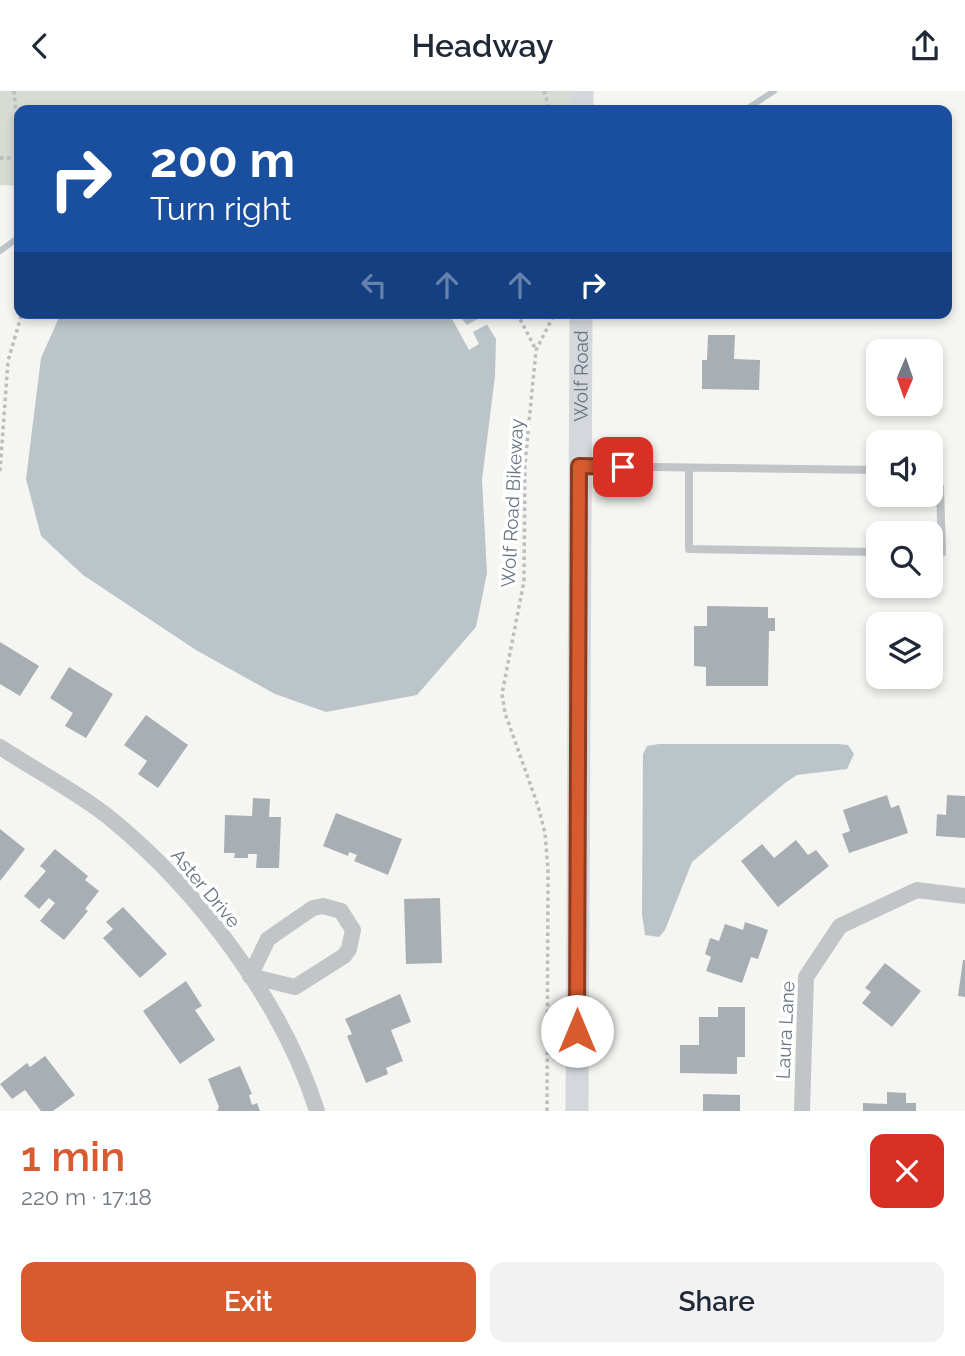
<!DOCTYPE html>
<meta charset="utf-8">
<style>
body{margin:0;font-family:Raleway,sans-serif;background:#f2f2f3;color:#1f2937;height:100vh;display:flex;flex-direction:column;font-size:26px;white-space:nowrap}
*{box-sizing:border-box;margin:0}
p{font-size:23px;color:#747a83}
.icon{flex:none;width:38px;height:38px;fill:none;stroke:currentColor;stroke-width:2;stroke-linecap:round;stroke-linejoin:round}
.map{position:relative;height:1020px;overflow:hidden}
.drawer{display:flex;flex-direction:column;background:#fff;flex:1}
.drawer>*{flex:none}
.top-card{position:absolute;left:14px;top:14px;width:938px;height:214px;border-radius:14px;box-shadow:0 4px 10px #0003;background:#1a4fa0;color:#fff;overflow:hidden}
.needle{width:46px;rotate:182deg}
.fabs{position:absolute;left:866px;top:248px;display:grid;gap:14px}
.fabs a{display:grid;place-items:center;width:77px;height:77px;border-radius:14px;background:#fff;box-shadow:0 4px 10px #0003;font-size:35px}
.pin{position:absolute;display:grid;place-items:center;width:60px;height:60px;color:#fff;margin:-30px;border-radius:14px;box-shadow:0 4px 10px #0006}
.me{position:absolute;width:77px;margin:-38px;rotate:0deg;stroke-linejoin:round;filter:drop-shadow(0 0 5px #0008)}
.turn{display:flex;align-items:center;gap:24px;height:147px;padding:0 21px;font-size:32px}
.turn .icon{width:91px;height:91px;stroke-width:2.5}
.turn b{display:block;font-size:49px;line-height:60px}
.lanes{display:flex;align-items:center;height:66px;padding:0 21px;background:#0003;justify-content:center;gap:35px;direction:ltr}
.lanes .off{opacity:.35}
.round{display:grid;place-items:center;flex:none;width:74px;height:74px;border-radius:14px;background:#f2f2f3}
.overview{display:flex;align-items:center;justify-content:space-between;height:119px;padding:0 21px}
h1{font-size:42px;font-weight:600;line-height:52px;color:#d85b2f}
.primary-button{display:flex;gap:14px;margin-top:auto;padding:14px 21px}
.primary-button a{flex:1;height:80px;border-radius:14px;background:#d85b2f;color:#fff;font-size:28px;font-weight:600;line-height:80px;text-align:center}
.primary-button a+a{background:#f2f2f3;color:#1f2937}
header{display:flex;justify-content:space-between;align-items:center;height:91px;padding:0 21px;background:#fff;font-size:32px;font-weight:600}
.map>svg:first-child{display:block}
.green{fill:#d6dcd3}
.water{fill:#bbc4c9}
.pier{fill:#f5f5f2}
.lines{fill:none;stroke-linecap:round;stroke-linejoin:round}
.stream{stroke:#bbc4c9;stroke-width:6}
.building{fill:#a8afb4}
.path{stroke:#bbbdbf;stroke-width:3.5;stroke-dasharray:3.5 3.5;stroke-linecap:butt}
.lane{stroke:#c1c5c8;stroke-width:8}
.street{stroke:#c1c5c8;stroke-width:16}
.secondary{stroke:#d4d8dc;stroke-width:23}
.route-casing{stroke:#8c3b1f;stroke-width:18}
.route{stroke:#d85b2f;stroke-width:12}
.labels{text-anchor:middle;stroke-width:7;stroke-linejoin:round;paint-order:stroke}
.street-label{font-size:19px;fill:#667481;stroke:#fff}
</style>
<header><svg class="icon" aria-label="back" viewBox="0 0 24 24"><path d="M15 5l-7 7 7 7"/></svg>Headway<svg class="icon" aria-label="share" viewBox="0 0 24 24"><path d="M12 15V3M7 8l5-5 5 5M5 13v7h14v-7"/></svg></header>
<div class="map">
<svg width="965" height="1020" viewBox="0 0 965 1020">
<rect width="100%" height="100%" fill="#f5f5f2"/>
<path class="green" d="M0,0H575V19H19V95L0,94Z"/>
<path class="water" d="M61,222H480L496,248L495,285L482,389L487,482L476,536L417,604L326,621L275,603L196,559L83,484L41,445L26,388L41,267Z
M659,653H837L848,654L854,663L847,678L797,684L785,692L692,771L665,839L659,846L645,844L642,823L643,663L647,655Z"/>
<path class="pier" d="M457,222L467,234L485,224L490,232L473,241L479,253L469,259L451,226Z"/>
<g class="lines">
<path class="stream" d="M745,19L774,0
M0,160L19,146"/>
</g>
<path class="building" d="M708,244H735L734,268L760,269L759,299L702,298V269H707Z
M707,515L768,516V527H775V540H769L768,595H706V576L694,575V535H707Z
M0,551L39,575L20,605L0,593Z
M69,576L113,603L86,647L65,635L73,622L50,607Z
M146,624L188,654L158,697L138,683L147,670L124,654Z
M887,704L891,717L899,714L908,742L849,762L842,743L850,740L843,719Z
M947,704L965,705V747L936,745L937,723L946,724Z
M253,707L270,708L269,726H281L279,777H256L257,763H248V767H234L235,762H224L225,724L252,725Z
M336,722L402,748L388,784L354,770L357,764L349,761L348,765L323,755Z
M0,738L25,758L0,790Z
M796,749L808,764L816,759L829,775L778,816L741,770L762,753L774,767Z
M55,758L88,785L85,789L99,800L85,818L88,820L64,849L40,830L55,812L49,807L39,818L24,805L46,780L40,775Z
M440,807L442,872L406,873L404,808Z
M123,816L167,863L140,887L103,847L113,838L106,831Z
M745,831L768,839L758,868L751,866L742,892L706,880L711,866L705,863L710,847L719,850L725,833L743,839Z
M963,869H965V906L958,905Z
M885,872L921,900L892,936L862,912L871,901L865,897Z
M186,890L202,915L195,919L215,949L180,973L143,920Z
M400,903L411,931L391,939L403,970L386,977L388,983L366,992L347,945L352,943L345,928Z
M718,916H745V966H737V983L680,982V954H699V926H718Z
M45,965L75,1004L53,1020H41L25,999L12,1008L0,993L27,972L30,976Z
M240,975L252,1003L249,1004L252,1014L257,1012L260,1020H217L219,1016L208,988Z
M887,1001L906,1002V1012H916V1020H863V1012L887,1013Z
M703,1003L740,1004V1020H703Z"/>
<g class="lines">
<path class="path" d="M14,0L19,60
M544,0L550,19
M0,67H15L19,61
M517,222L536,259
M0,380L8,270L22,222
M547,1020L548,778L545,742L538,715L505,622L502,603L524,490L525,373L536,259L555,222"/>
<path class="lane" d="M582,375L878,379
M689,377V458L878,461
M931,383L940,396L942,462H931"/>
<path class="street" d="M0,656C36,680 78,701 111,728C199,800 283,912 317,1020
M323,815L341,820L353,839L349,858L344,865L295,896L250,885L268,848L313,817Z
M802,1020L806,886L840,835L917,799L965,805"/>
<g class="secondary">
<path d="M582,0V19"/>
<path id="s1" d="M577,1020L581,222"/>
</g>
</g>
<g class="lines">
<defs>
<path id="route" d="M577,940L579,375L623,376"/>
</defs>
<use href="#route" class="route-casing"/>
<use href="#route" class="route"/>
</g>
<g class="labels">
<g class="street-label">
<text dy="7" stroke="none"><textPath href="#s1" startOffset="735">Wolf Road</textPath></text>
<text transform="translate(512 412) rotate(-87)" y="7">Wolf Road Bikeway</text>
<text transform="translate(206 797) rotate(50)" y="7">Aster Drive</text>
<text transform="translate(785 939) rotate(-87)" y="7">Laura Lane</text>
</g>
</g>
</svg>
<div class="fabs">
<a><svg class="needle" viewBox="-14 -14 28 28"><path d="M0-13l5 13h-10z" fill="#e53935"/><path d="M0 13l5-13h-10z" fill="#747a83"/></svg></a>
<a><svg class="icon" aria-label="sound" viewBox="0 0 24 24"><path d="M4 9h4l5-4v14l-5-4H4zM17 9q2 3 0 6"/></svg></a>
<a><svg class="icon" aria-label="search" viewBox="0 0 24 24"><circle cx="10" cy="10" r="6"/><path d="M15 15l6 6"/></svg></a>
<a><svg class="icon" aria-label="layers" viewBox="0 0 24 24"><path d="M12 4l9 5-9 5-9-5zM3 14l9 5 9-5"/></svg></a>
</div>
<div class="pin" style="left:623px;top:376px;background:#d93025"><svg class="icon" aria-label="arrive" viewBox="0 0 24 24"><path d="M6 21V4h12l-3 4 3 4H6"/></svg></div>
<svg class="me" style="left:577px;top:940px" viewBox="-20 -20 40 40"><circle r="19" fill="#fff"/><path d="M0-13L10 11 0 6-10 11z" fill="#d85b2f"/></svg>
<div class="top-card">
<div class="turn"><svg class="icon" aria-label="right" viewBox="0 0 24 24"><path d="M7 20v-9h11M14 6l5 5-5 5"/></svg><div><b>200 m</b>Turn right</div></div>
<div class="lanes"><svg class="icon off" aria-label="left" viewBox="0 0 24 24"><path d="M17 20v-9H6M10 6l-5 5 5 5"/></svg><svg class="icon off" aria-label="ahead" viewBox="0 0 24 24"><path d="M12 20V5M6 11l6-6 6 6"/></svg><svg class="icon off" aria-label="ahead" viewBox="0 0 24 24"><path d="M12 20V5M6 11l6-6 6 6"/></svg><svg class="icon" aria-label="right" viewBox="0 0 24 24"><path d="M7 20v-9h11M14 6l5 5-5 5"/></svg></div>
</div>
</div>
<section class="drawer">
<div class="overview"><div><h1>1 min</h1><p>220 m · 17:18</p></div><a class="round" style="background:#d93025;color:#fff"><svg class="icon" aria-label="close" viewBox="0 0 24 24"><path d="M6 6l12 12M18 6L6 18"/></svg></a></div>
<div class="primary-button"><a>Exit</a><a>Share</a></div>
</section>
